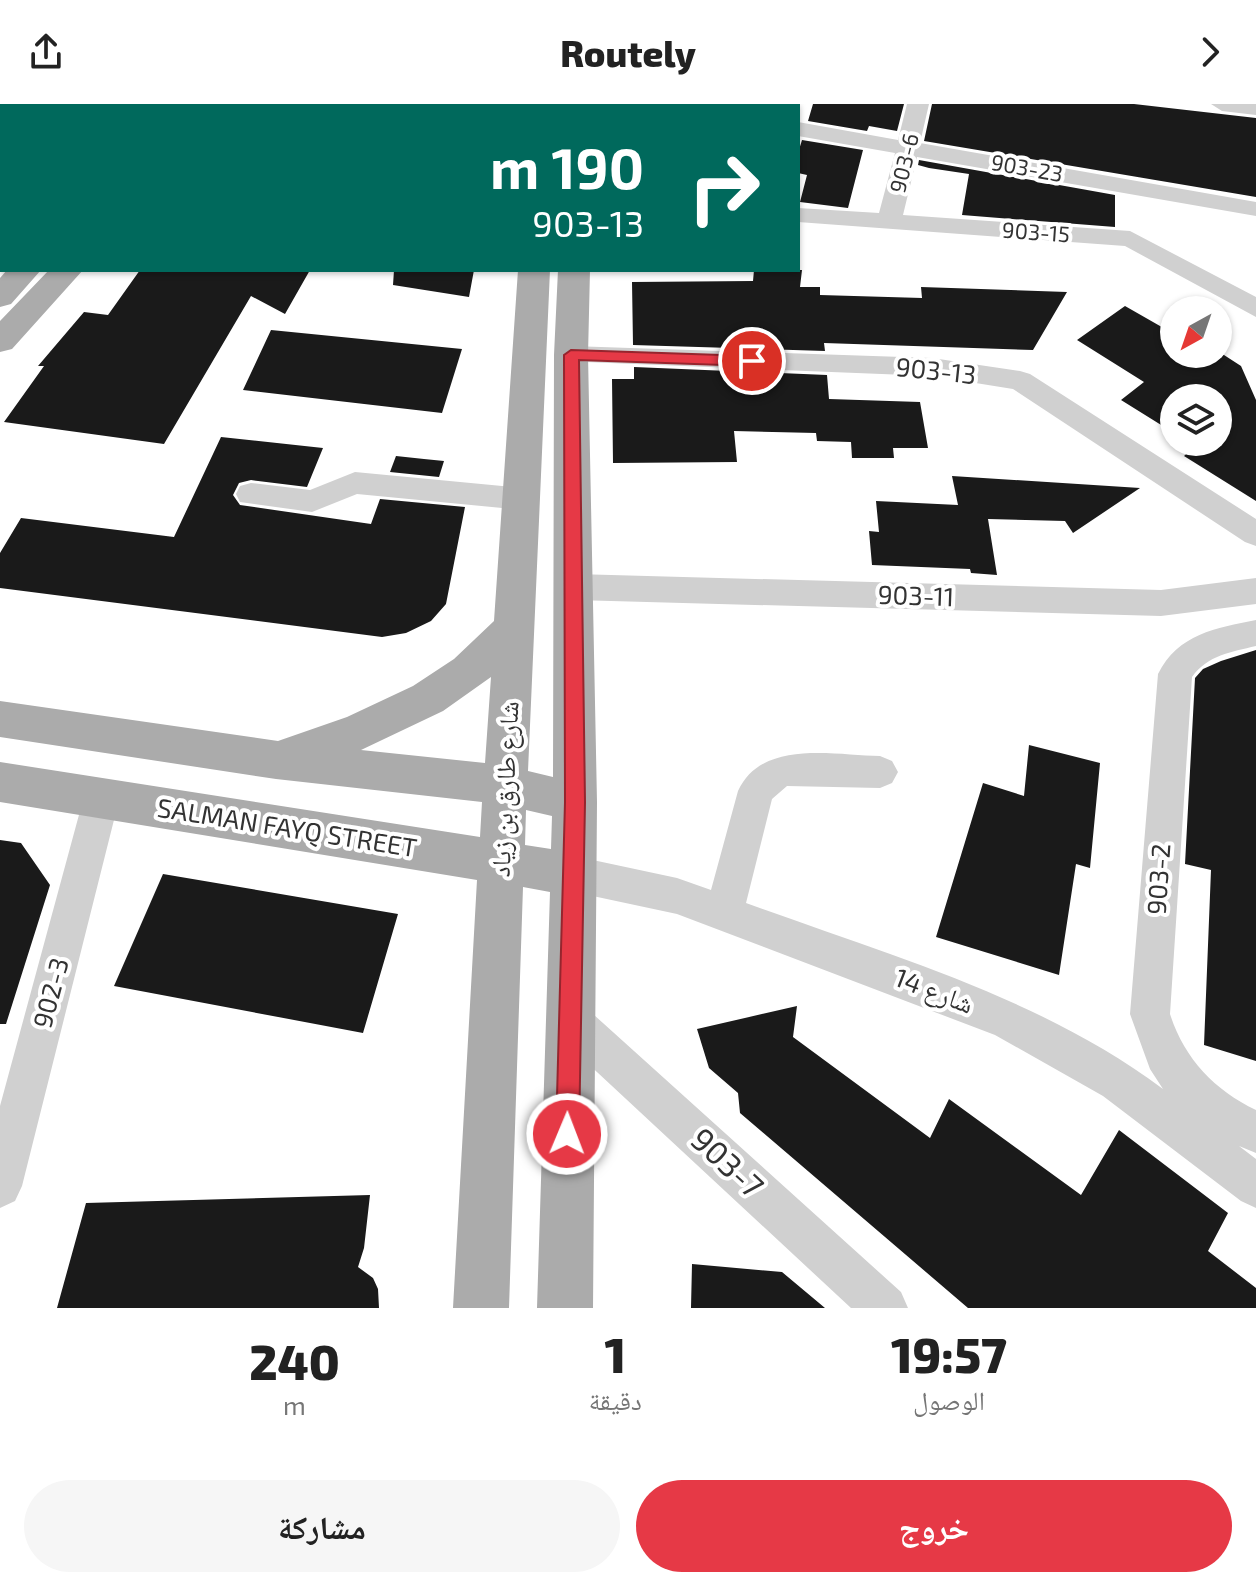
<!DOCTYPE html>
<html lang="ar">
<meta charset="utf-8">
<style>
body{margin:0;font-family:"Exo 2","Noto Naskh Arabic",sans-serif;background:#f6f6f6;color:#222;direction:rtl;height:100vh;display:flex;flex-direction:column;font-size:30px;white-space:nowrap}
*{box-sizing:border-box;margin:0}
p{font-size:26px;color:#767676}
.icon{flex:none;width:44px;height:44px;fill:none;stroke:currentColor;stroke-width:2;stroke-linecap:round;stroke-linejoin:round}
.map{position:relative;height:1204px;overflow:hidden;direction:ltr}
.panel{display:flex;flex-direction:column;background:#fff;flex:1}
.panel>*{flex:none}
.hud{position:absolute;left:0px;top:0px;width:800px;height:168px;box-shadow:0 2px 6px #0004;direction:rtl;background:#00695c;color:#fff;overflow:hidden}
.needle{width:52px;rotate:220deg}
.tools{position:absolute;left:1160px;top:192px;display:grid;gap:16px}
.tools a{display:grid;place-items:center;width:72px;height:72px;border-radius:50%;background:#fff;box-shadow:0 2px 6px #0004;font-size:40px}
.pin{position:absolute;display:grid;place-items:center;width:68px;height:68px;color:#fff;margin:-34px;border:4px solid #fff;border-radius:50%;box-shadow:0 2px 8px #0007}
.me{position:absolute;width:88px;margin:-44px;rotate:1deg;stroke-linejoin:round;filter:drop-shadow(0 0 6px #0008)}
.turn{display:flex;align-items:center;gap:28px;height:168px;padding:0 24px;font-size:36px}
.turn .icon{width:104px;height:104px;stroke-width:2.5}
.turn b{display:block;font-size:56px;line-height:68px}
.eta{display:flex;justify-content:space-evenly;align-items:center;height:136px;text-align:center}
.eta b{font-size:48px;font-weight:800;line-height:56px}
.cta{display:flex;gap:16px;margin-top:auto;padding:16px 24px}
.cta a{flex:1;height:92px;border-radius:48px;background:#e63946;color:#fff;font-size:32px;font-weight:800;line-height:92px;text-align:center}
.cta a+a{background:#f6f6f6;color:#222}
header{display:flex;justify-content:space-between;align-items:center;height:104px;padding:0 24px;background:#fff;font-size:36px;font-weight:800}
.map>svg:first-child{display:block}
.building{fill:#1a1a1a}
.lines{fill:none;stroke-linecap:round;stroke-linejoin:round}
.minor{fill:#d0d0d0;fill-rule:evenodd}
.major{fill:#ababab;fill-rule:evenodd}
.route{fill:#e63946;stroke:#96252e;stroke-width:2}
.labels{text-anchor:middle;stroke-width:8;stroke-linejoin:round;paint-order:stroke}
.far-street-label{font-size:22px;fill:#333;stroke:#fff}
.street-label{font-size:26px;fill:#333;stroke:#fff}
.near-street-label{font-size:32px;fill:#333;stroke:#fff}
</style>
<header><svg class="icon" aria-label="forward" viewBox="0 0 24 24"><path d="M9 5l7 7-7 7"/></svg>Routely<svg class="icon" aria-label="share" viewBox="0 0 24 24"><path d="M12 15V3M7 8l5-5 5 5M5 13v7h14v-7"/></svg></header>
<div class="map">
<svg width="1256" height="1204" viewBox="0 0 1256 1204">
<rect width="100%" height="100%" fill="#fff"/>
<path class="building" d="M813,0H904L897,27L869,22L867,27L808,17Z
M932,0H1134L1256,14V93L924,37Z
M802,36L863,46L848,104L800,98L807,71L798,69V49Z
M919,56L1115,91V123L962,111L969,70L929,64L918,61Z
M140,166H310L285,210L251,192L164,340L4,318L44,262H38L84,208L108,211Z
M394,166H474L469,193L393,181Z
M754,166H802L800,183H820V191L922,194L921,183L1067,188L1033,246L824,239L825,247L633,241L632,178L753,177Z
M1125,202L1174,230V250L1224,251L1241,262L1256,296V397L1184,352L1195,342L1189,338H1218V294H1174V329L1121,296L1144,278L1077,236Z
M271,226L462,245L442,309L243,286Z
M634,263L827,271L829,295L920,298L928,344H893L894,354H852L851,338L817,337L816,329L734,327L737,358L613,359L612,275H634Z
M221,333L323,344L307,383L251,376L239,379L233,391L240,401L371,420L380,395L465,403L446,500L431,517L406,529L382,533L0,484V449L21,414L174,433Z
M396,352L424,355L444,357L439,373L390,368Z
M952,372L1140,384L1073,429L1065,417L988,415L997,471L971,469L970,465L872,461L869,427L879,428L876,397L958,401Z
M1256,546V957L1204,941L1211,766L1185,760L1195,574L1203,565L1221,557Z
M1029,641L1100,659L1090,764L1076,760L1059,871L936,833L983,679L1024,692Z
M0,736L21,739L50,781L6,920H0Z
M163,770L398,810L363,929L114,882Z
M797,902L793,933L930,1034L949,995L1081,1091L1119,1026L1228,1109L1208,1147L1256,1184V1204H968L740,1009L738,989L709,964L697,925Z
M370,1091L364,1144L358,1163L373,1174L378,1185L379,1204H57L86,1099Z
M692,1160L782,1168L825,1204H691Z"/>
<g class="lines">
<path class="minor" d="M181,0H214L215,2H182Z
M634,0H667L668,2H635Z
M907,0H929L920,39L1256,98V112L917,53L903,111L1130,127L1256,193V213L1125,142L798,118V104L879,109L895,49L798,32V18L898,36Z
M1211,0H1256V11L1222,7Z
M571,242L932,254L1020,267L1030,270L1256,415V442L1245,438L1013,285L932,272L561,257L558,251L561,245Z
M355,368L522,384L533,387L537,395L533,403L522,406L357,390L312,408L240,398L236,390L240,382L251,379L310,386Z
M575,470L1161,486L1256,474V500L1161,512L575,496L564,492L559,483L564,474Z
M1256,516V542C1231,548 1208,551 1192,573L1170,910C1184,954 1214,986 1256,1006V1049L1239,1042L1256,1055V1104L1241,1097L1103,992L995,931L677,810L574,788L561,782L555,770L561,758L574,752L677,774L711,786L738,687C762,635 833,651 880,652L892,657L898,668L892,679L880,684L787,682L772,695L746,799C888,851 1040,893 1163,985L1150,965L1130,910L1158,570C1178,530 1216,524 1256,516Z
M101,680L114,685L119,696L22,1082L15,1097L0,1104V1002L83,696L88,685Z
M569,895L583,901L901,1188L908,1204H851L555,929L549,915L555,901Z"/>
<path class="major" d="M165,0H193L164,2Z
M197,0H225L196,2Z
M529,0H557V2H529Z
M564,0H592V2H564Z
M7,166H41L11,200L0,203V174Z
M49,166H83L12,245L0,248V217Z
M518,166H550L528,667L553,673L554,251L558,166H590L588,251L597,698L593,1204H537L550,788L523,783L509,1204H453L477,776L0,698V658L480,733L482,698L276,675L0,633V597L278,637L347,613L413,582L454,555L494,517ZM491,573L485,659L361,646L443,607ZM526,706L552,712L551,745L525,741Z"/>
</g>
<path class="route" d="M571,246L752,252L759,257L752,262L579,256L585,698L579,1030L575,1038L567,1042L559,1038L556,1030L565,698L564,251Z"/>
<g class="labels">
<g class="far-street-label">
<text transform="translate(904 59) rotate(-76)" y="8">903-6</text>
<text transform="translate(1027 64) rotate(10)" y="8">903-23</text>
<text transform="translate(1036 128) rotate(4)" y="8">903-15</text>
</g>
<g class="street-label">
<text transform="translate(936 267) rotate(6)" y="9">903-13</text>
<text transform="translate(916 492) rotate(2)" y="9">903-11</text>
<text transform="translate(505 685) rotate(-87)" y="9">شارع طارق بن زياد</text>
<text transform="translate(287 724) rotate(9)" y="9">SALMAN FAYQ STREET</text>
<text transform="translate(1159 775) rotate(-86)" y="9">903-2</text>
<text transform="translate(934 887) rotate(21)" y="9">شارع 14</text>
<text transform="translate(51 889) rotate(-75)" y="9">902-3</text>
</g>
<g class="near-street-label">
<text transform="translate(727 1059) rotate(43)" y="11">903-7</text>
</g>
</g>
</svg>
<div class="tools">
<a><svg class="needle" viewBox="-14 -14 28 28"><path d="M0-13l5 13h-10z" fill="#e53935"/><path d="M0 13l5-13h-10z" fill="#767676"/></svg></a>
<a><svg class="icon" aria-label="layers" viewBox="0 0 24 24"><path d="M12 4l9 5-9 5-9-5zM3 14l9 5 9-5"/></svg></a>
</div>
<div class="pin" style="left:752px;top:257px;background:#d93025"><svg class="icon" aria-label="arrive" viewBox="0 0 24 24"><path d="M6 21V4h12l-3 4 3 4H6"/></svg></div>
<svg class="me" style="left:567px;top:1030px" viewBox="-20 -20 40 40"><circle r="17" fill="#e63946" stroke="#fff" stroke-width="3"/><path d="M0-11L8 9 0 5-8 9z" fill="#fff"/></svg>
<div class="hud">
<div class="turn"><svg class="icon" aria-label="right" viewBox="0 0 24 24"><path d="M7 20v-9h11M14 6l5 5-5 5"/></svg><div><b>190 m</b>903-13</div></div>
</div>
</div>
<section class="panel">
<div class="eta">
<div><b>19:57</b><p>الوصول</p></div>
<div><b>1</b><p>دقيقة</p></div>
<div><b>240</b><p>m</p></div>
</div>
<div class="cta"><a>خروج</a><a>مشاركة</a></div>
</section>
